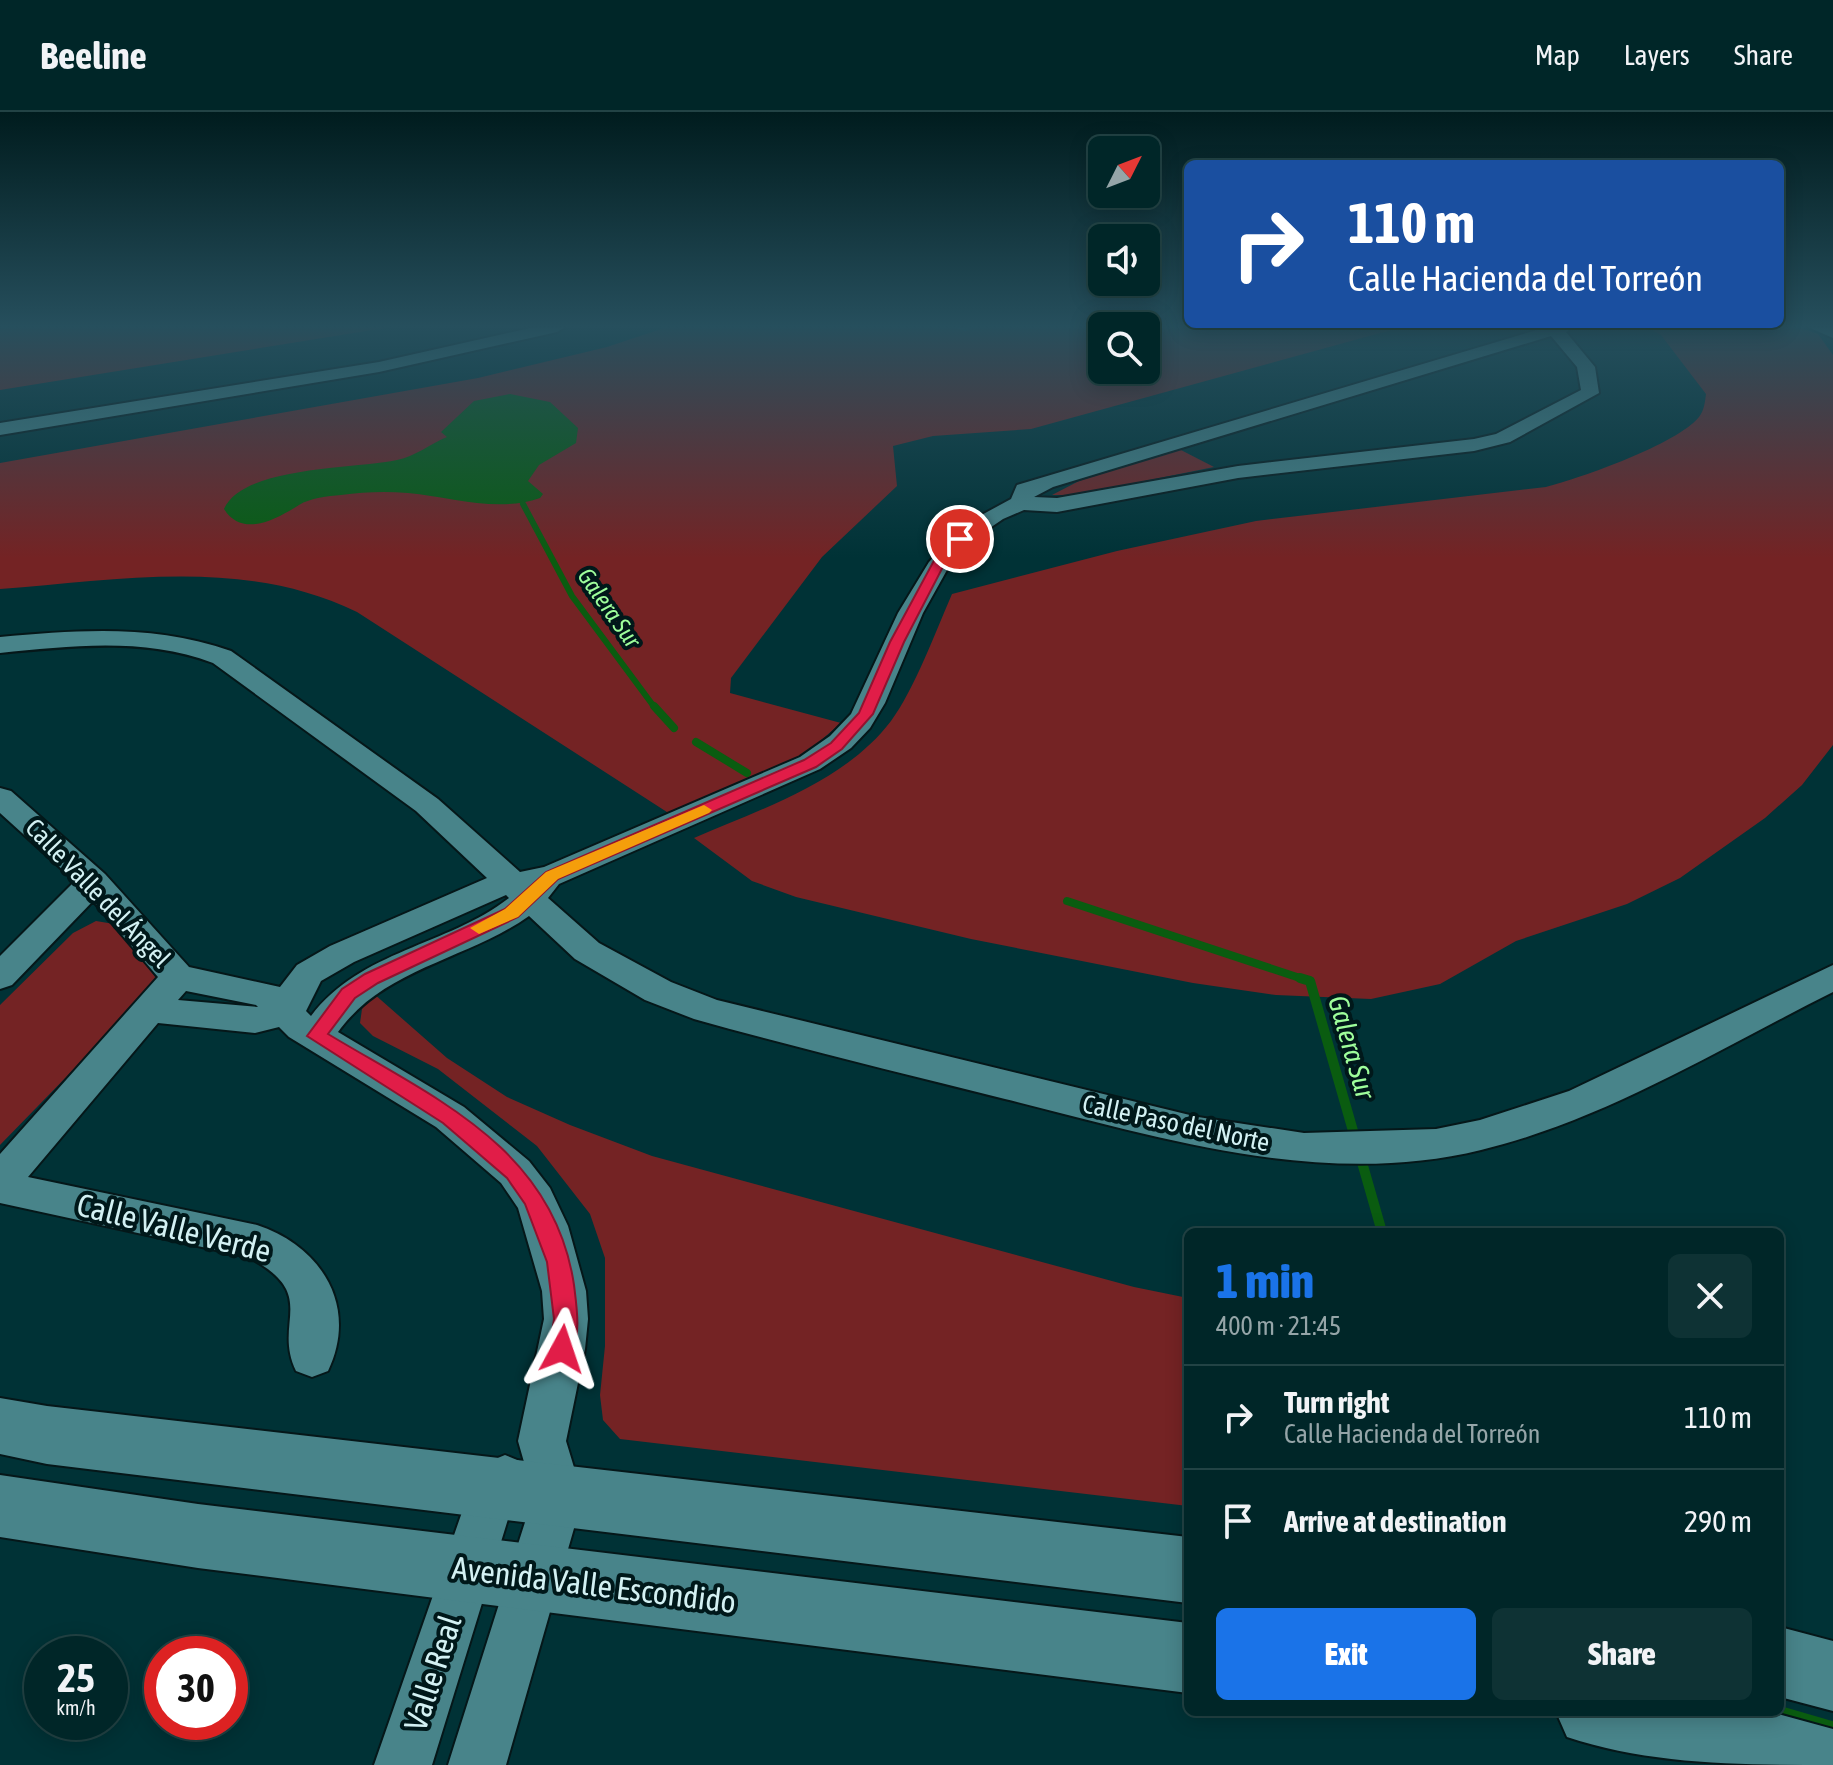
<!DOCTYPE html>
<meta charset="utf-8">
<style>
body{margin:0;font-family:"Asap Condensed",sans-serif;background:#0e3234;color:#f1f3f6;height:100vh;display:flex;flex-direction:column;font-size:30px;white-space:nowrap}
*{box-sizing:border-box;margin:0}
p{font-size:26px;color:#95a5a8}
.icon{flex:none;width:44px;height:44px;fill:none;stroke:currentColor;stroke-width:2;stroke-linecap:round;stroke-linejoin:round}
.map{position:relative;flex:1;overflow:hidden}
.details{position:absolute;left:1184px;top:1116px;width:600px;height:488px;display:flex;flex-direction:column;background:#002628;border-radius:12px;box-shadow:0 4px 20px #0003,0 0 0 2px #224345}
.details>*{flex:none}
.top-card{position:absolute;left:1184px;top:48px;width:600px;height:168px;border-radius:12px;box-shadow:0 4px 20px #0003,0 0 0 2px #224345;background:#1a4fa0;color:#fff;overflow:hidden}
.needle{width:52px;rotate:48deg}
.fabs{position:absolute;left:1088px;top:24px;display:grid;gap:16px}
.fabs a{display:grid;place-items:center;width:72px;height:72px;border-radius:12px;background:#002628;box-shadow:0 4px 20px #0003,0 0 0 2px #224345;font-size:40px}
.speed{position:absolute;left:24px;top:1524px;display:flex;gap:16px;font-size:40px;font-weight:700;text-align:center}
.speed>*{display:grid;place-content:center;width:104px;height:104px;border-radius:50%;background:#002628;box-shadow:0 4px 20px #0003,0 0 0 2px #224345;line-height:1}
.speed small{font-size:20px;font-weight:400}
.speed .limit{border:12px solid #d22;background:#fff;color:#111}
.pin{position:absolute;display:grid;place-items:center;width:68px;height:68px;color:#fff;margin:-34px;border:4px solid #fff;border-radius:50%;box-shadow:0 2px 8px #0007}
.me{position:absolute;width:88px;margin:-44px;rotate:5deg;stroke-linejoin:round;filter:drop-shadow(0 0 6px #0008)}
.turn{display:flex;align-items:center;gap:28px;height:168px;padding:0 32px;font-size:36px}
.turn .icon{width:104px;height:104px;stroke-width:2.5}
.turn b{display:block;font-size:56px;line-height:68px}
.round{display:grid;place-items:center;flex:none;width:84px;height:84px;border-radius:12px;background:#0e3234}
.summary{display:flex;align-items:center;justify-content:space-between;height:136px;padding:0 32px}
h1{font-size:48px;font-weight:800;line-height:60px;color:#1a73e8}
.primary-button{display:flex;gap:16px;margin-top:auto;padding:16px 32px}
.primary-button a{flex:1;height:92px;border-radius:12px;background:#1a73e8;color:#fff;font-size:32px;font-weight:800;line-height:92px;text-align:center}
.primary-button a+a{background:#0e3234;color:#f1f3f6}
ul{padding:0;list-style:none}
li{display:flex;align-items:center;gap:24px;height:104px;padding:0 32px;border-top:2px solid #224345}
li div{flex:1}
li b{display:block;font-size:30px}
li em{font-style:normal}
header{display:flex;align-items:center;gap:48px;box-sizing:border-box;height:112px;padding:0 40px;background:#002628;border-bottom:2px solid #224345}
header strong{font-size:38px}
nav{display:flex;gap:44px;margin-inline-start:auto;font-size:28px}
.map>svg:first-child{display:block}
.green{fill:#742324}
.water{fill:#0a5c10}
.lines{fill:none;stroke-linecap:round;stroke-linejoin:round}
.stream-far3{stroke:#0a5c10;stroke-width:6}
.stream-far2{stroke:#0a5c10;stroke-width:8}
.stream-far1{stroke:#0a5c10;stroke-width:10}
.stream{stroke:#0a5c10;stroke-width:13}
.minor-casing{stroke:#051719;stroke-width:4}
.tertiary-casing{stroke:#051719;stroke-width:4}
.minor{fill:#48848a;fill-rule:evenodd}
.tertiary{fill:#48848a;fill-rule:evenodd}
.wall{fill:#3f4e6d}
.shaded-wall{fill:#334059}
.route{fill:#e11d48;stroke:#92132f;stroke-width:2}
.slow{fill:#f59e0b}
.labels{text-anchor:middle;stroke-width:8;stroke-linejoin:round;paint-order:stroke}
.far-water-label{font-size:24px;font-style:italic;fill:#9efe9b;stroke:#00181a}
.street-label{font-size:26px;fill:#d3f1f3;stroke:#00181a}
.water-label{font-size:28px;font-style:italic;fill:#9efe9b;stroke:#00181a}
.near-street-label{font-size:32px;fill:#d3f1f3;stroke:#00181a}
</style>
<header>
<strong>Beeline</strong>
<nav><a>Map</a><a>Layers</a><a>Share</a></nav>
</header>
<div class="map">
<svg width="1833" height="1653" viewBox="0 0 1833 1653">
<rect width="100%" height="100%" fill="#003236"/>
<path class="green" d="M15,215H391L0,278V217Z
M667,215H1102V258H1146V215H1402L1031,317L933,324L893,334L897,374L822,445L731,566L730,581L841,611L805,642L670,702L357,500C245,445 120,468 0,477V351L478,266L607,235Z
M1647,215H1798L1818,222L1833,243V633L1802,673L1765,706L1680,766L1627,792L1516,829L1440,872L1371,887L1276,883L1193,871L971,827L796,785L752,769L694,726C761,697 845,670 891,609C914,578 936,519 952,482L1117,439L1256,409L1546,375C1581,366 1677,332 1699,305C1704,299 1705,290 1706,282L1661,223Z
M1179,337L1214,355L1075,383H1052L1079,369Z
M96,809L114,812L156,866L151,878L0,1033V893L73,821Z
M373,881L447,946L507,985L570,1013L652,1044L1134,1175L1188,1186V1394L620,1327L603,1308L600,1283L605,1234V1146L590,1102L537,1034L438,957L373,924L360,911L362,897Z"/>
<path class="water" d="M510,282L550,290L578,316L576,331L539,353L528,369L543,382L540,386C497,401 452,385 408,381C385,379 363,380 341,383C328,384 310,386 299,393C278,406 243,427 224,397C243,354 355,357 397,348C416,344 430,332 447,325L441,320L474,289Z"/>
<g class="lines">
<path class="stream-far3" d="M523,392L572,484L655,596"/>
<path class="stream-far2" d="M654,594L674,616
M696,630L747,661
M1067,789L1306,868"/>
<path class="stream-far1" d="M1300,866L1310,869L1382,1120"/>
<path class="stream" d="M1778,1600L1833,1616"/>
<defs>
<path id="minor" d="M535,215H565L557,220L379,260L0,323V311L379,250Z
M1547,215H1573L1566,220L1595,255L1599,281L1510,330L1474,339L1238,366L1057,400L1024,398L1003,407L981,422L947,458L923,501L885,591L870,616L851,636L820,657L559,772L548,786L599,831L671,870L717,888L1198,1005L1304,1021L1436,1017L1480,1008L1569,979L1833,853V880C1719,937 1605,1008 1481,1038C1322,1077 1158,1025 1005,987C901,961 797,936 694,907L645,888L575,847L529,804C467,848 384,856 338,920L464,995L529,1049L550,1076L568,1114L586,1179L588,1207L585,1237L566,1329L583,1385L506,1653H448L533,1385L529,1368L513,1391L432,1653H374L476,1360L488,1350L505,1343L522,1350L526,1357L518,1329L544,1207L542,1179L518,1096L501,1071L436,1015L289,925L279,915L255,921L158,911L28,1065L257,1113C321,1134 359,1194 328,1259L312,1265L296,1259C272,1209 321,1183 248,1145L0,1091V1042L158,865L93,789L12,873L0,877V844L75,769L0,701V676L11,679L105,762L189,855L280,875L297,853L330,834L487,766L416,699L213,551C143,525 72,534 0,541V525C80,518 154,512 231,539L438,687L520,760L544,755L800,645L830,624L851,602L898,501L929,450L965,412L1011,387L1017,373ZM1551,224L1577,255L1581,278L1496,322L1474,327L1238,354L1057,386L1034,385L1053,375ZM506,783L509,786C447,834 361,838 311,904L306,899L321,869L354,850ZM186,879L256,893L258,895L178,888Z
M1808,215H1833V226Z"/>
<path id="tertiary" d="M0,1286L47,1294L1188,1425V1491L47,1352L0,1342Z
M0,1363L198,1392L1188,1511V1581L198,1456L0,1425Z
M1780,1515L1833,1529V1599L1780,1585Z
M1556,1600H1771L1833,1617V1653C1744,1653 1650,1653 1567,1625Z"/>
</defs>
<use href="#minor" class="minor-casing"/>
<use href="#tertiary" class="tertiary-casing"/>
<use href="#minor" class="minor"/>
<use href="#tertiary" class="tertiary"/>
</g>
<path class="wall" d="M953,215H976L965,219Z"/>
<path class="shaded-wall" d="M965,215H976L965,219Z"/>
<linearGradient id="sky" x2="0" y2="1"><stop stop-color="#001c1e"/><stop offset="0.48" stop-color="#264f5d"/><stop offset="1" stop-color="#264f5d" stop-opacity="0"/></linearGradient>
<rect width="1833" height="446" fill="url(#sky)"/>
<path class="route" d="M956,424L966,427L948,445L904,530L873,602L842,637L816,655L558,767L518,805L378,871L355,886L328,922C434,986 554,1036 574,1173C577,1197 581,1222 571,1245L562,1248L553,1245L550,1237L554,1207L547,1150L525,1092L507,1066L443,1011L307,924L342,877L365,862L505,797L546,760L804,648L831,631L859,601L890,530L937,443Z"/>
<path class="slow" d="M704,693L712,698L709,701L558,767L518,805L479,822L470,816L505,797L546,760Z"/>
<g class="labels">
<g class="far-water-label">
<text transform="translate(609 496) rotate(55)" y="8">Galera Sur</text>
</g>
<g class="street-label">
<text transform="translate(98 781) rotate(46)" y="9">Calle Valle del Ángel</text>
<text transform="translate(1176 1011) rotate(12)" y="9">Calle Paso del Norte</text>
</g>
<g class="water-label">
<text transform="translate(1352 935) rotate(74)" y="10">Galera Sur</text>
</g>
<g class="near-street-label">
<text transform="translate(174 1116) rotate(14)" y="11">Calle Valle Verde</text>
<text transform="translate(594 1473) rotate(7)" y="11">Avenida Valle Escondido</text>
<text transform="translate(433 1561) rotate(-72)" y="11">Valle Real</text>
</g>
</g>
</svg>
<div class="fabs">
<a><svg class="needle" viewBox="-14 -14 28 28"><path d="M0-13l5 13h-10z" fill="#e53935"/><path d="M0 13l5-13h-10z" fill="#95a5a8"/></svg></a>
<a><svg class="icon" aria-label="sound" viewBox="0 0 24 24"><path d="M4 9h4l5-4v14l-5-4H4zM17 9q2 3 0 6"/></svg></a>
<a><svg class="icon" aria-label="search" viewBox="0 0 24 24"><circle cx="10" cy="10" r="6"/><path d="M15 15l6 6"/></svg></a>
</div>
<div class="speed"><div>25<small>km/h</small></div><div class="limit">30</div></div>
<div class="pin" style="left:960px;top:427px;background:#d93025"><svg class="icon" aria-label="arrive" viewBox="0 0 24 24"><path d="M6 21V4h12l-3 4 3 4H6"/></svg></div>
<svg class="me" style="left:562px;top:1237px" viewBox="-20 -20 40 40"><path d="M0-17L14 15 0 8-14 15z" fill="#e11d48" stroke="#fff" stroke-width="4"/></svg>
<div class="top-card">
<div class="turn"><svg class="icon" aria-label="right" viewBox="0 0 24 24"><path d="M7 20v-9h11M14 6l5 5-5 5"/></svg><div><b>110 m</b>Calle Hacienda del Torreón</div></div>
</div>
<section class="details">
<div class="summary"><div><h1>1 min</h1><p>400 m · 21:45</p></div><a class="round"><svg class="icon" aria-label="close" viewBox="0 0 24 24"><path d="M6 6l12 12M18 6L6 18"/></svg></a></div>
<ul>
<li><svg class="icon" aria-label="right" viewBox="0 0 24 24"><path d="M7 20v-9h11M14 6l5 5-5 5"/></svg><div><b>Turn right</b><p>Calle Hacienda del Torreón</p></div><em>110 m</em></li>
<li><svg class="icon" aria-label="arrive" viewBox="0 0 24 24"><path d="M6 21V4h12l-3 4 3 4H6"/></svg><div><b>Arrive at destination</b></div><em>290 m</em></li>
</ul>
<div class="primary-button"><a>Exit</a><a>Share</a></div>
</section>
</div>
